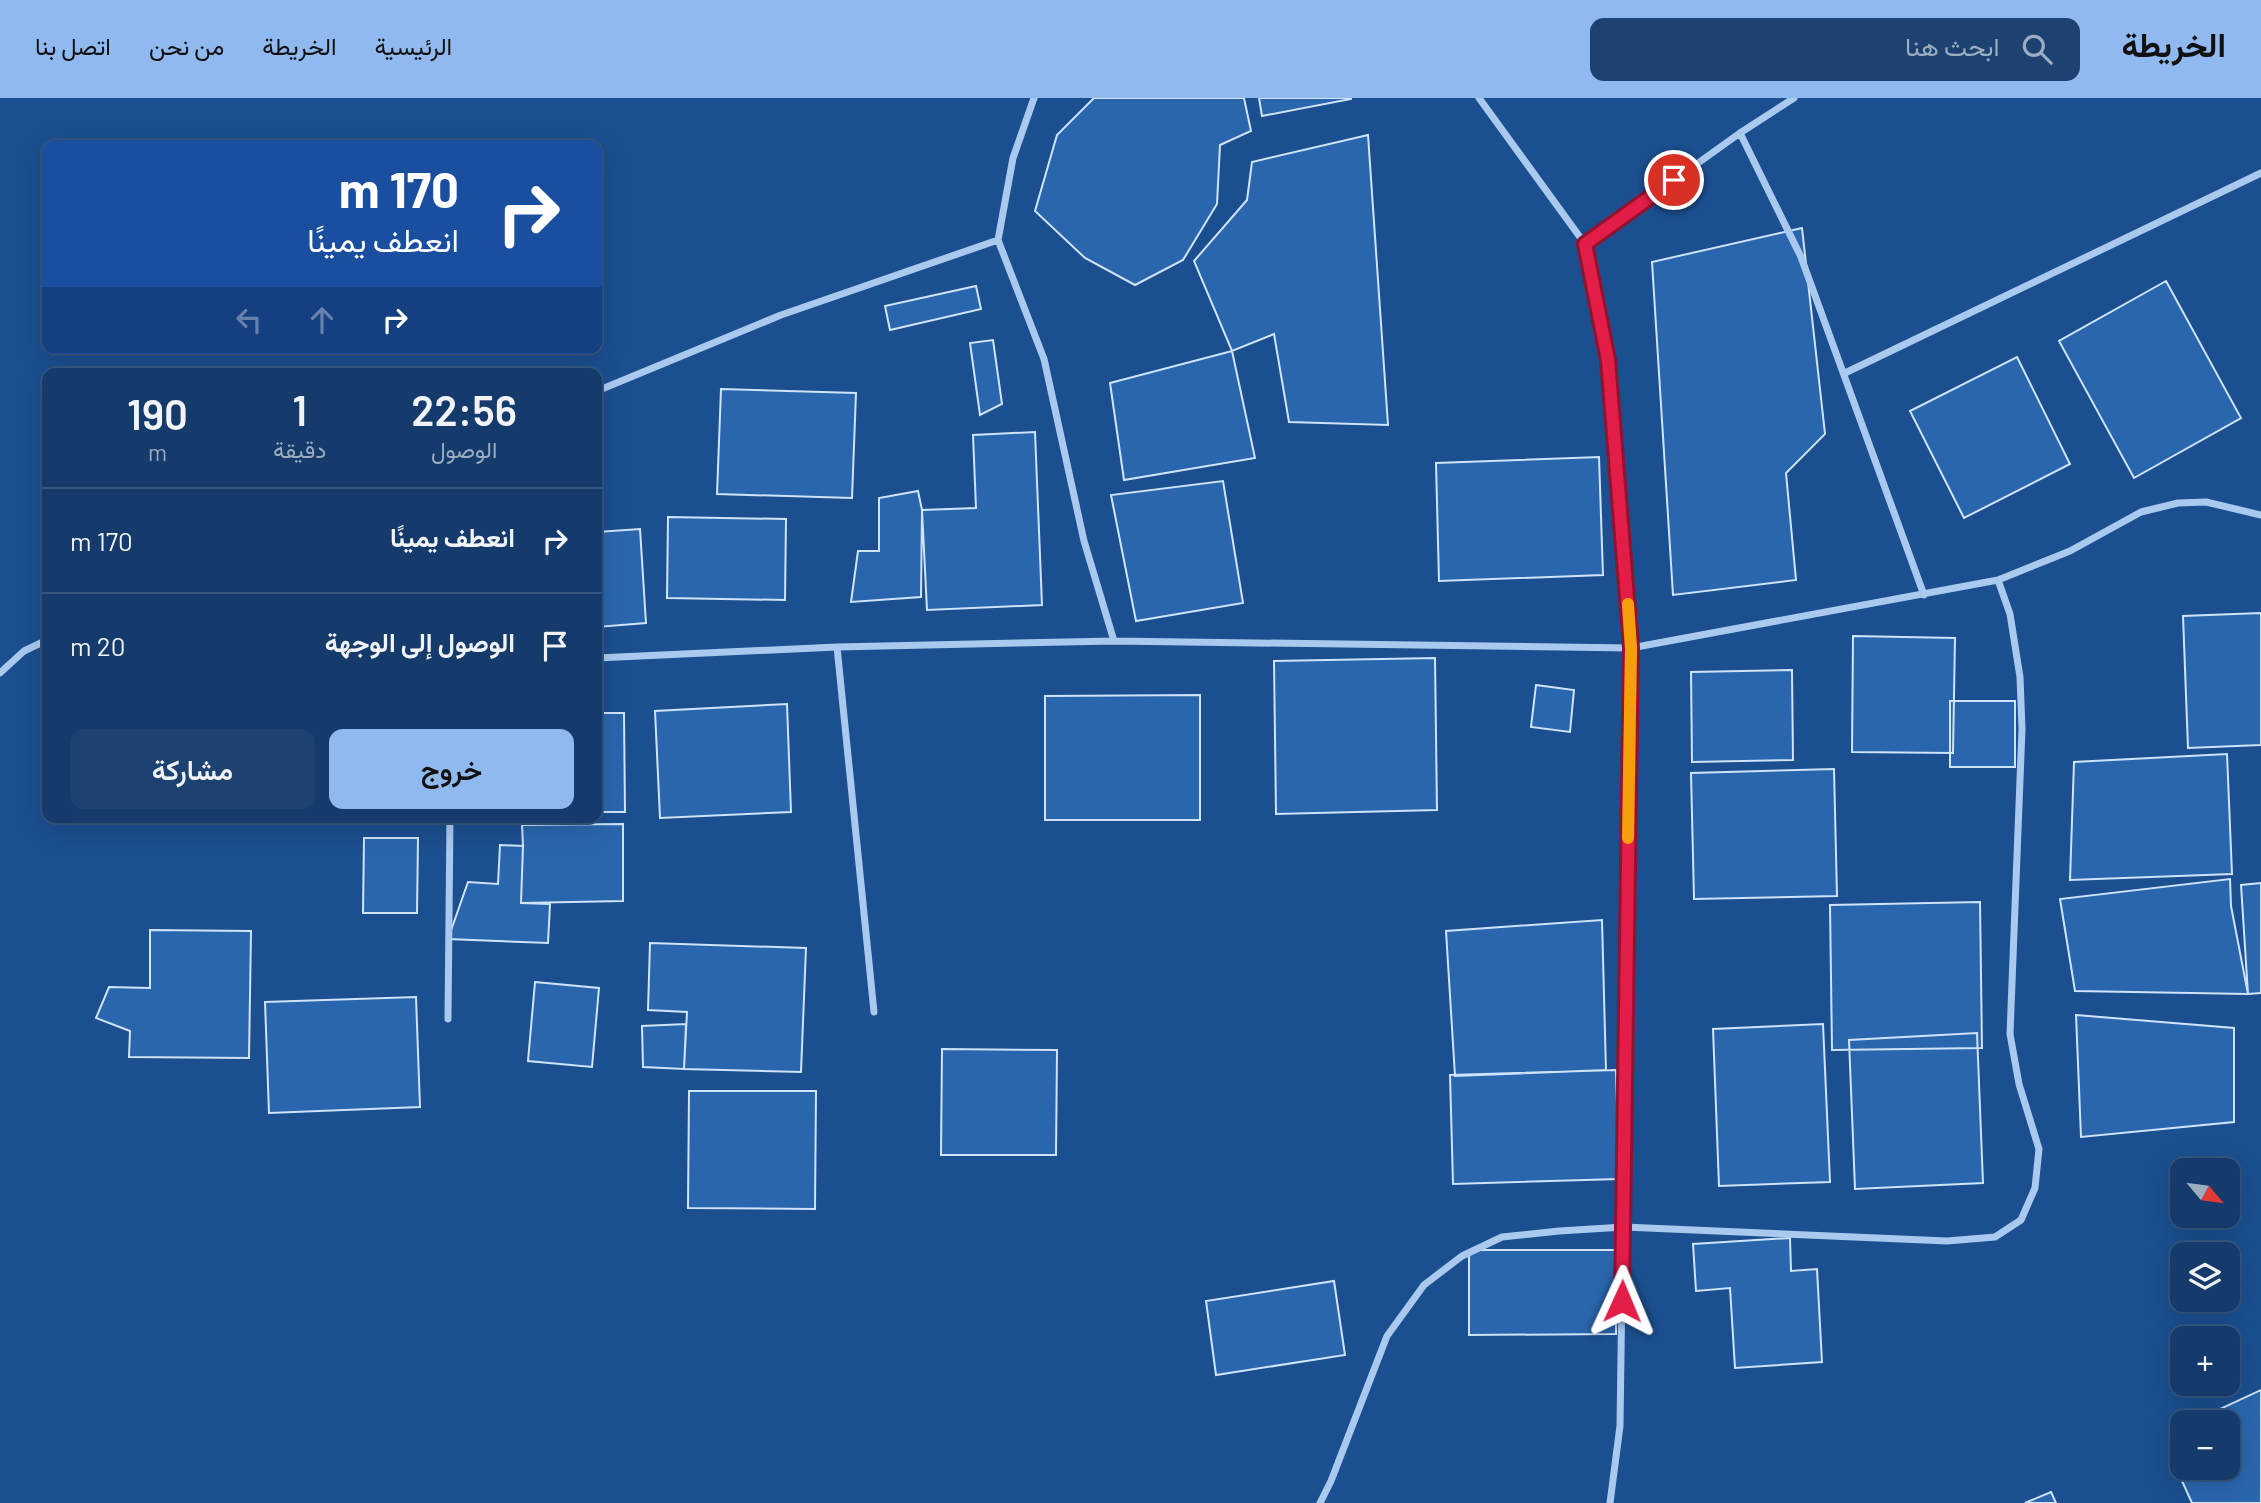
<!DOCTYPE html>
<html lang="ar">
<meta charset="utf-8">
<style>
body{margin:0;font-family:Barlow,Vazirmatn,sans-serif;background:#1d4271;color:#f1f3f6;direction:rtl;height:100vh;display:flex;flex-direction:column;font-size:26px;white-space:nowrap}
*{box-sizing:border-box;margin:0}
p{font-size:23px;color:#9dadc1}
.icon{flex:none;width:38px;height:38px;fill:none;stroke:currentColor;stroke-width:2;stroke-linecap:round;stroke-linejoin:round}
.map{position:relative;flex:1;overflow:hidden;direction:ltr}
.side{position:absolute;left:42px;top:270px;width:560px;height:455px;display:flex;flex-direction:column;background:#143b6b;border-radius:14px;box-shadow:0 7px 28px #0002,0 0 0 2px #33557e;direction:rtl}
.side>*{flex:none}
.guide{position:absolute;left:42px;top:42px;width:560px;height:214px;border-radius:14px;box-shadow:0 7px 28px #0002,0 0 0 2px #33557e;direction:rtl;background:#1a4fa0;color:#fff;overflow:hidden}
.needle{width:46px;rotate:119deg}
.fabs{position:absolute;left:2170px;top:1060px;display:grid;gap:14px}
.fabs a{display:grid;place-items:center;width:70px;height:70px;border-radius:14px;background:#143b6b;box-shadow:0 7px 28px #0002,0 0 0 2px #33557e;font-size:35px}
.pin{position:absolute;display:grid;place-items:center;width:60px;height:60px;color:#fff;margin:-30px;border:4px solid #fff;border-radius:50%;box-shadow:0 2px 7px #0007}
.me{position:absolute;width:77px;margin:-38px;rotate:1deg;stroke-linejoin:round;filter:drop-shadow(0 0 5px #0008)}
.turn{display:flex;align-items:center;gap:24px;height:147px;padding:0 28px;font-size:32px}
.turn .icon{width:91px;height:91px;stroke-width:2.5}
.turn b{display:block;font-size:49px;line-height:60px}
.lanes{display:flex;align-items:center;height:66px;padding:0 28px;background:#0003;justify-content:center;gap:35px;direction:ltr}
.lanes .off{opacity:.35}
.eta{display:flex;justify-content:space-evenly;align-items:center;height:119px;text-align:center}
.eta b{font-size:42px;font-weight:600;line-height:49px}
.cta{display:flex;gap:14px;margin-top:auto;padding:14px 28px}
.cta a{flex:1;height:80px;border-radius:14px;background:#90b9f0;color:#111;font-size:28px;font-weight:600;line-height:80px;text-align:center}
.cta a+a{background:#1d4271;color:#f1f3f6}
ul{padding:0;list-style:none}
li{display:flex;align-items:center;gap:21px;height:105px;padding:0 28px;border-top:2px solid #33557e}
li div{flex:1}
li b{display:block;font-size:26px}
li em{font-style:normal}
header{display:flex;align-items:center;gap:42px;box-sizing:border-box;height:98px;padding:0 35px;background:#90b9f0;color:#111}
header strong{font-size:33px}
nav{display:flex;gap:38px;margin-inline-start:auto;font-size:24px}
.search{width:490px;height:63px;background:#1d4271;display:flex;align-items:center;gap:18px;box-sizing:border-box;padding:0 24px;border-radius:14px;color:#9dadc1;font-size:26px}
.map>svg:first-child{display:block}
.building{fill:#2a66ad;stroke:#cfe3fa;stroke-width:2}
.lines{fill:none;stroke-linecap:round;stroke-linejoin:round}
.street{stroke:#a9c9ee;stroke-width:7}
.route-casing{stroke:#92132f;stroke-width:18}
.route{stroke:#e11d48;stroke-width:12}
.slow{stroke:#f59e0b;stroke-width:12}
</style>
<header>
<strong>الخريطة</strong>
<div class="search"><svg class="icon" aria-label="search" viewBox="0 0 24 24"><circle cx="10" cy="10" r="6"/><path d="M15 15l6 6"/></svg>ابحث هنا</div>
<nav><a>الرئيسية</a><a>الخريطة</a><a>من نحن</a><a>اتصل بنا</a></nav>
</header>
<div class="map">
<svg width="2261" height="1405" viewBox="0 0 2261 1405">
<rect width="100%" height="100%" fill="#1b4f8f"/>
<path class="building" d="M1094,0H1244L1251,33L1220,47L1217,106L1183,162L1135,187L1085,160L1035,113L1057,37Z
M1259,0H1351V1L1262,18Z
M1368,37L1388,327L1289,324L1274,236L1232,253L1194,163L1247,102L1252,64Z
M1802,130L1825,336L1786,375L1796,482L1673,497L1652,164Z
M2166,183L2241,320L2134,380L2059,243Z
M976,188L981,211L890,232L885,208Z
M993,242L1002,306L980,317L970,245Z
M1232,253L1255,360L1124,382L1110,285Z
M2017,259L2070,366L1964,420L1910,313Z
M721,291L856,295L852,400L717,396Z
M1035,334L1042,507L927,512L922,412L976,410L973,337Z
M1599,359L1603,477L1439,483L1436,365Z
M1223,383L1243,505L1136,523L1111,397Z
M918,393L922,412L921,499L851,504L858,453H879V400Z
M668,419L786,421L785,502L667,500Z
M640,431L646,525L597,529V434Z
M2261,515V647L2188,650L2183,518Z
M1853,538L1955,540L1953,655L1852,654Z
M1435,560L1437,712L1276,716L1274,563Z
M1792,572L1793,662L1692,664L1691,574Z
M1536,587L1574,592L1570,634L1531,629Z
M1200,597V722H1045V598Z
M1950,603H2015V669H1950Z
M787,606L791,714L660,720L655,613Z
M597,615H624L625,714H597Z
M2227,656L2232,776L2070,782L2074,664Z
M1834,671L1837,798L1694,801L1691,675Z
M623,726V803L521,805L523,748L522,727Z
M364,740H418L417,815H363Z
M500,747L523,748L521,805L550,806L548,845L448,841L468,784L498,786Z
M2230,781L2231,808L2248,896L2075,893L2060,801Z
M2261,785V895L2248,896L2241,787Z
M1980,804L1982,950L1832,952L1830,807Z
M1602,822L1606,972L1455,978L1446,833Z
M150,832L251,833L249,960L129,959L130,933L96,920L109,889L150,890Z
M650,845L806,850L801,974L684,971L687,914L648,912Z
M535,884L599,890L592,969L528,963Z
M416,899L420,1009L269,1015L265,904Z
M2076,917L2234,930V1024L2081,1039Z
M686,926L684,971L643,969L642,928Z
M1823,926L1830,1084L1719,1088L1713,931Z
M1977,935L1983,1085L1855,1091L1849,942Z
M942,951L1057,952L1056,1057H941Z
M1616,972L1619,1081L1453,1086L1450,977Z
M689,993H816L815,1111L688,1110Z
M1790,1140L1791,1173L1817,1171L1822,1264L1735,1270L1730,1190L1696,1193L1693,1146Z
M1469,1152H1616V1236L1469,1237Z
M1334,1183L1345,1257L1216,1277L1206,1203Z
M2261,1292V1405H2192L2182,1383V1368V1370H2228V1325H2190Z
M2051,1394L2056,1405H2025Z"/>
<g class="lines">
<path class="street" d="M1034,0L1013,60L998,142L1044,261L1084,443L1114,543
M1479,0L1585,146L1608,262L1631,550L1620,1328L1610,1405
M1740,35L1801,159L1924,497
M1585,146L1740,35L1794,0
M1845,275L2261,75
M597,293L781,217L998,142
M837,549L874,914
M597,560L837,549L1114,543L1631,550L1998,482L2070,453L2141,414L2178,405L2206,404L2261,417
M0,575L24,553L47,542
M448,921L450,719
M1320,1405L1331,1383L1387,1238L1424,1187L1462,1158L1502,1139L1559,1133L1624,1129L1947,1143L1995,1139L2021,1122L2035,1090L2039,1051L2019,986L2010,936L2022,631L2020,579L2010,516L1998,482"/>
</g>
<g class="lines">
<defs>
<path id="route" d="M1622,1203L1631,550L1608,262L1585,146L1674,82"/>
</defs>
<use href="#route" class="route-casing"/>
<use href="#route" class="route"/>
<path class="slow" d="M1628,506L1631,550L1628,740"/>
</g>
</svg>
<div class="fabs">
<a><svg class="needle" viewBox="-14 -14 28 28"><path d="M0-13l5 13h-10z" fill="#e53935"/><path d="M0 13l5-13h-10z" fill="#9dadc1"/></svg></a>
<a><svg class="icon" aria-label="layers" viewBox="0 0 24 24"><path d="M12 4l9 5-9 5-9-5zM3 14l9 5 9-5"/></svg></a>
<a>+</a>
<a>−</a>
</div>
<div class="pin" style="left:1674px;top:82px;background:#d93025"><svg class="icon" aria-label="arrive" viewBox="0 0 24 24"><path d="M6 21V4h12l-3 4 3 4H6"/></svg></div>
<svg class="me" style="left:1622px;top:1203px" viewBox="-20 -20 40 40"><path d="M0-17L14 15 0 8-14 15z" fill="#e11d48" stroke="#fff" stroke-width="4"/></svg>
<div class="guide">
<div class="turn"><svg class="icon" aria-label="right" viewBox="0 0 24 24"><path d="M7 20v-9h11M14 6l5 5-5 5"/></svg><div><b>170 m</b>انعطف يمينًا</div></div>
<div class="lanes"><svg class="icon off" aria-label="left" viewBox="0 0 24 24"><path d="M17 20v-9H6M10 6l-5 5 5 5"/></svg><svg class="icon off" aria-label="ahead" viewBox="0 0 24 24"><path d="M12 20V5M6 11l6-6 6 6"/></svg><svg class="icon" aria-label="right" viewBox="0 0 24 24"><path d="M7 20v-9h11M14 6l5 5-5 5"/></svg></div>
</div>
<section class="side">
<div class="eta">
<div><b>22:56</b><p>الوصول</p></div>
<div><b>1</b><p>دقيقة</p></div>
<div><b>190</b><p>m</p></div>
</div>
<ul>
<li><svg class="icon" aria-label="right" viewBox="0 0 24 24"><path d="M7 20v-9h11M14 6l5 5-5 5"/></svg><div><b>انعطف يمينًا</b></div><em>170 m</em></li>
<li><svg class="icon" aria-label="arrive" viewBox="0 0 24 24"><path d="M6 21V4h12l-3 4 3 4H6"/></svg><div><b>الوصول إلى الوجهة</b></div><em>20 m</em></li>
</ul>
<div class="cta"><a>خروج</a><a>مشاركة</a></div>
</section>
</div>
